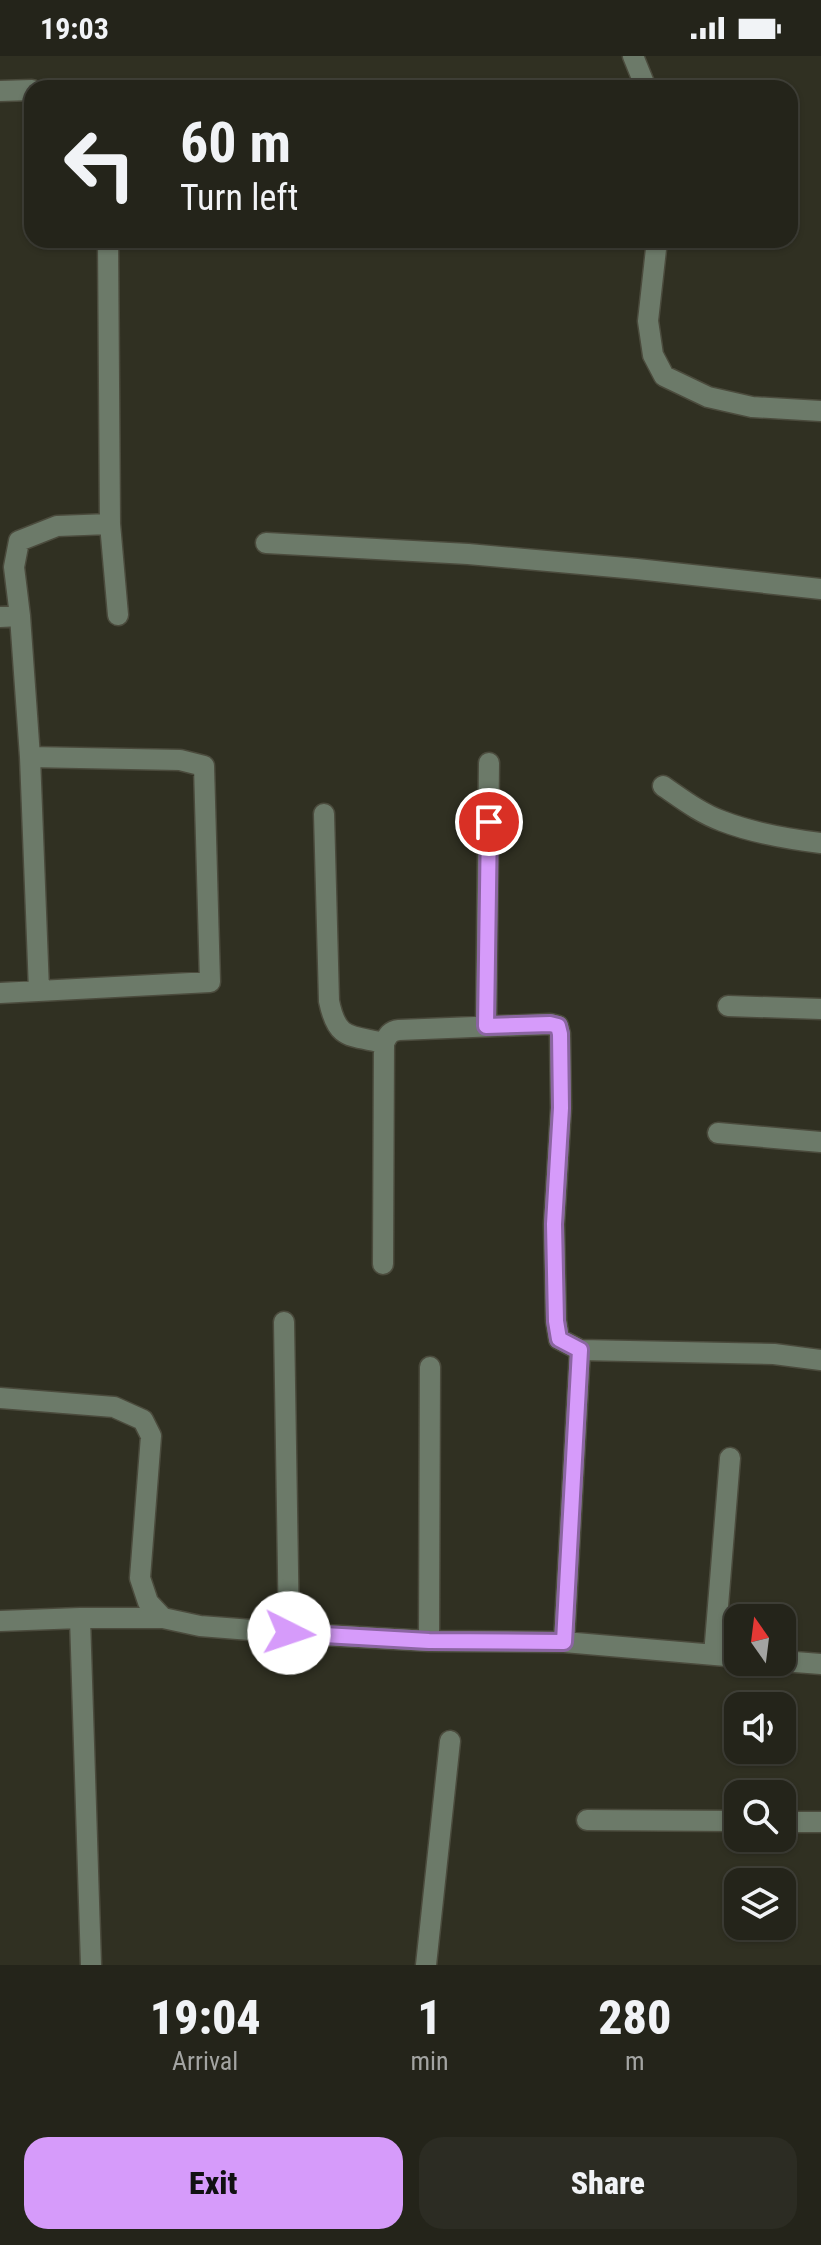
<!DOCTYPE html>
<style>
body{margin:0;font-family:"Roboto Condensed",sans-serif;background:#2c2c23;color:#f1f3f6;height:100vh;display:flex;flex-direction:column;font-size:30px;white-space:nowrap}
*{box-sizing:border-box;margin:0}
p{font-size:26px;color:#a3a4a2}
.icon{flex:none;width:44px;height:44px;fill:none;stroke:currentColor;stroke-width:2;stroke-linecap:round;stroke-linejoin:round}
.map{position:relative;height:1909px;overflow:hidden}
.drawer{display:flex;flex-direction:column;background:#24241a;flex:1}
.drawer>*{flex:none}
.top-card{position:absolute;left:24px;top:24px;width:774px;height:168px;border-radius:24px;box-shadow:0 2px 6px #0004,0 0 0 2px #414139;background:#24241a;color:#f1f3f6;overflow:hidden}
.needle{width:52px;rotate:346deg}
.fabs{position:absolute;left:724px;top:1548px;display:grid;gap:16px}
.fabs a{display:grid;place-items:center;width:72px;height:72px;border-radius:16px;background:#24241a;box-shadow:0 2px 6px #0004,0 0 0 2px #414139;font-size:40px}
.pin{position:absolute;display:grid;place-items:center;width:68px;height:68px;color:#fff;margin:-34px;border:4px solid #fff;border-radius:50%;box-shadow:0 2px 8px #0007}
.me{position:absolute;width:88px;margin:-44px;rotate:94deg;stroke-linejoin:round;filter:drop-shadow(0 0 6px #0008)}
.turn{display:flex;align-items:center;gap:28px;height:168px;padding:0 24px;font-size:36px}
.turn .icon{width:104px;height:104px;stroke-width:2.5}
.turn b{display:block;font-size:56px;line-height:68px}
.eta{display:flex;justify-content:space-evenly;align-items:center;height:136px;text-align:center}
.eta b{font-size:48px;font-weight:800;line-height:56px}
.cta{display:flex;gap:16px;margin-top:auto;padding:16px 24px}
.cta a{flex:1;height:92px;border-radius:24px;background:#d69bfa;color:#111;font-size:32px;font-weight:800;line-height:92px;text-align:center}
.cta a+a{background:#2c2c23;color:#f1f3f6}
.status{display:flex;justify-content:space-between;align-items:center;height:56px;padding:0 40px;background:#24241a;direction:ltr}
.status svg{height:22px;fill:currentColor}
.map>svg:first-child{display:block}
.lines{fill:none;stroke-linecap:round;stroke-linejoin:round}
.minor-casing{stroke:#4b4b3d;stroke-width:23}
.minor{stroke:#6c7a69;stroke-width:20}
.route-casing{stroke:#8b65a2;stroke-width:20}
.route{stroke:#d69bfa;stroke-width:14}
</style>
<div class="status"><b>19:03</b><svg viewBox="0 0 49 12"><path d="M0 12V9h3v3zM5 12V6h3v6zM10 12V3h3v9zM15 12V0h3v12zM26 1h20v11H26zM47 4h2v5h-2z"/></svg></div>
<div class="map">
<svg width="821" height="1909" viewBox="0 0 821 1909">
<rect width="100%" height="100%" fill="#303022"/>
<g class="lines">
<defs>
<path id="minor" d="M633,0L646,32
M0,35L32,34
M657,184L648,265L653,299L664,320L708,341L752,351L821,355
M110,468L118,559
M266,487L468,498L637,513L821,533
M20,560L30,701L39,934
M0,561L20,560L14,511L19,485L57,470L110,468L108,184
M663,730C682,743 700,757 722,765C753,777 788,783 821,787
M324,758L329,945C337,984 349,979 384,987
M0,937L210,926L204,710L180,704L30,701
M728,950L821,953
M486,970L489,707
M718,1077L821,1086
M383,1208L384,987C388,979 390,975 399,974L550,968L558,970L560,978L561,1052L554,1168L556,1265L559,1283L580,1294L774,1298L821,1304
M284,1266L289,1577
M0,1342L114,1351L143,1364L151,1380L140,1522L148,1546L163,1562L200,1570L289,1577L429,1585L564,1586L738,1601
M80,1562L91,1909
M0,1565L80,1562H163
M429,1585L430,1311
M564,1586L580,1294
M714,1599L730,1402
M782,1605L821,1608
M587,1764L738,1765
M782,1766H821
M426,1909L450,1685"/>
</defs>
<use href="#minor" class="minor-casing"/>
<use href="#minor" class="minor"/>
</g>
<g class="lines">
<defs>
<path id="route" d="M289,1577L429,1585L564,1586L580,1294L559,1283L556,1265L554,1168L561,1052L560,978L558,970L550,968L486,970L489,766"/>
</defs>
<use href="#route" class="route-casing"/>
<use href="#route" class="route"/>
</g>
</svg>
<div class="fabs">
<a><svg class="needle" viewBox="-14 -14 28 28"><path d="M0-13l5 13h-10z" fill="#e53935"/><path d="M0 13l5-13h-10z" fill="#a3a4a2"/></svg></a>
<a><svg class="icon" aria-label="sound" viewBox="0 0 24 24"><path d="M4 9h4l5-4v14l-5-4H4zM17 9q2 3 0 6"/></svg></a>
<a><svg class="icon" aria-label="search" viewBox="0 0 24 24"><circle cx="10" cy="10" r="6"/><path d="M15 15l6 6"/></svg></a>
<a><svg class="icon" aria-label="layers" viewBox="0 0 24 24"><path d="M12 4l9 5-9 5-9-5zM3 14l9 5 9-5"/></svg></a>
</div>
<div class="pin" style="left:489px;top:766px;background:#d93025"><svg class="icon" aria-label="arrive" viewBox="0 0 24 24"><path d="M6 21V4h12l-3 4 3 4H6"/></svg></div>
<svg class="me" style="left:289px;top:1577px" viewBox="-20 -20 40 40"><circle r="19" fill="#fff"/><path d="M0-13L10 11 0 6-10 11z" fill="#d69bfa"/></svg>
<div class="top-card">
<div class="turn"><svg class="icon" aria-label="left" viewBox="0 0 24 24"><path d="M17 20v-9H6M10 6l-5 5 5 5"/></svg><div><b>60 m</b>Turn left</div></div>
</div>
</div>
<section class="drawer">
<div class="eta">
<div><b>19:04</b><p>Arrival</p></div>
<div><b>1</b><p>min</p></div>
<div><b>280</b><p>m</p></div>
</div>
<div class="cta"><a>Exit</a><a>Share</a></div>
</section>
